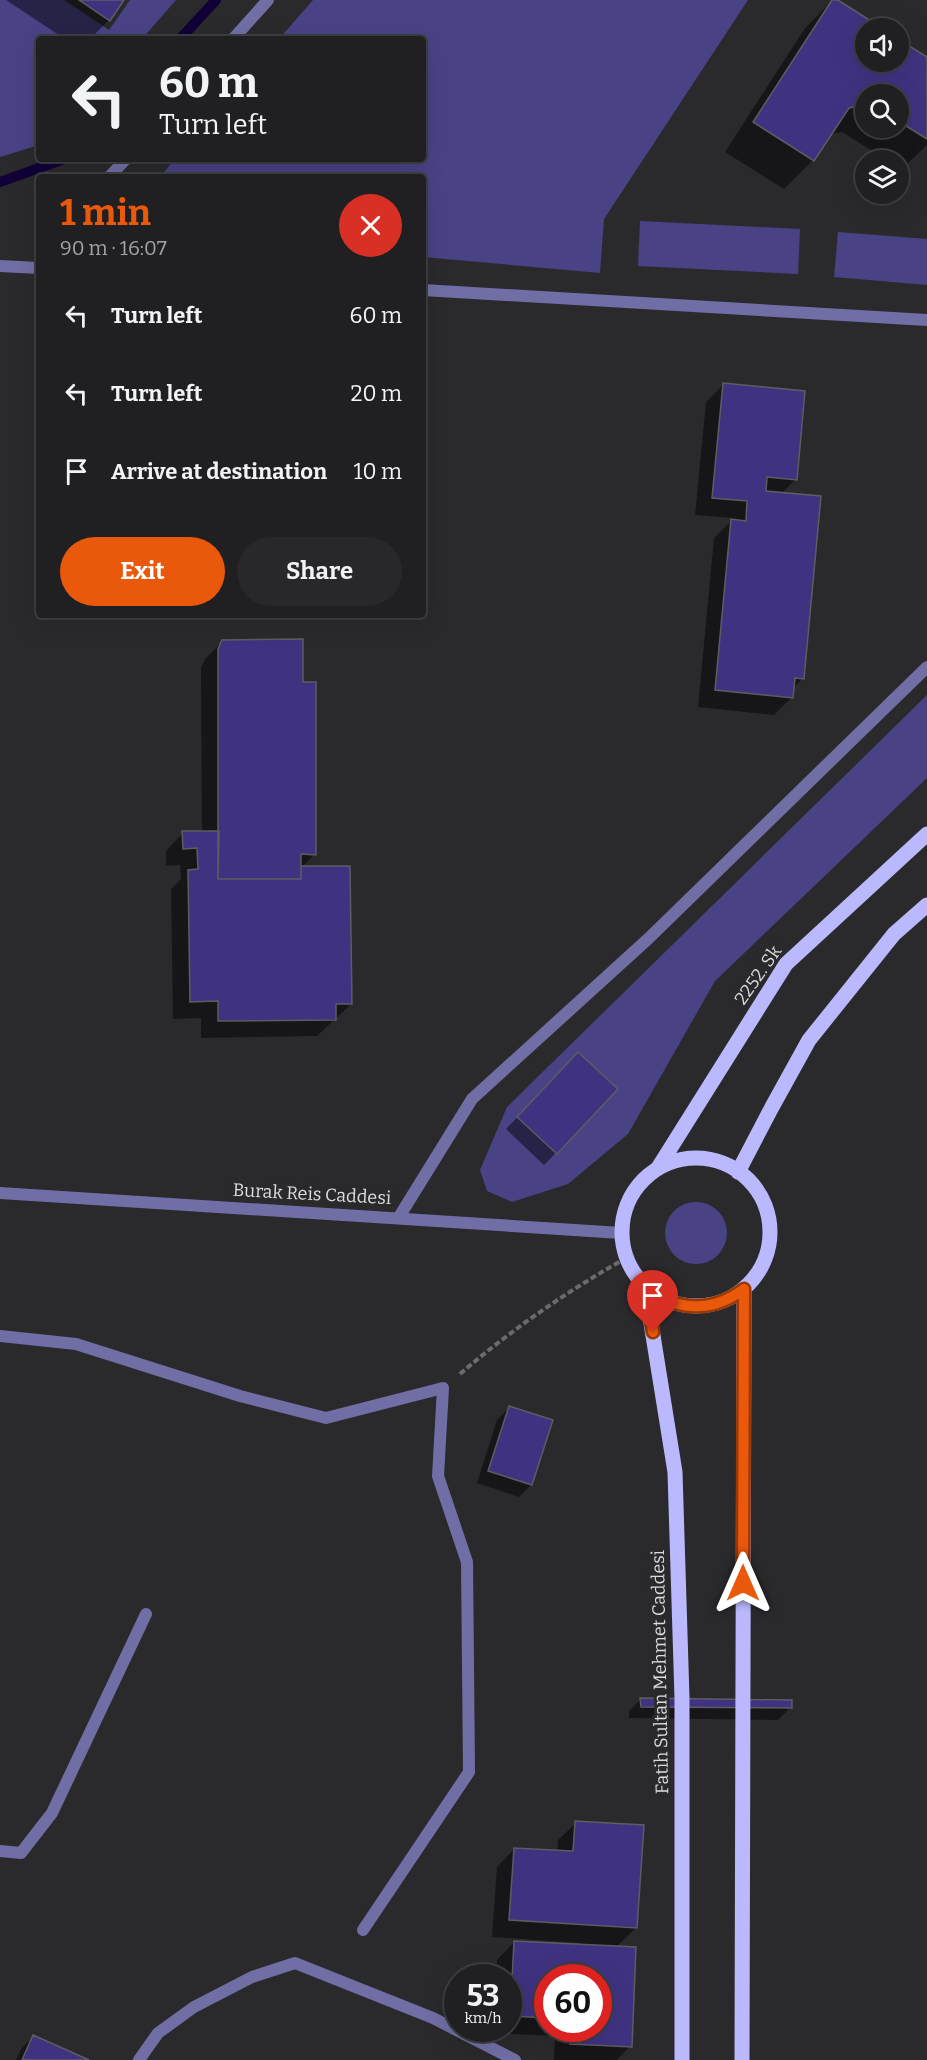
<!DOCTYPE html>
<meta charset="utf-8">
<style>
body{margin:0;font-family:Bitter,serif;background:#28282a;color:#f1f3f6;height:100vh;display:flex;flex-direction:column;font-size:22px;white-space:nowrap}
*{box-sizing:border-box;margin:0}
p{font-size:20px;color:#a2a3a5}
.icon{flex:none;width:33px;height:33px;fill:none;stroke:currentColor;stroke-width:2;stroke-linecap:round;stroke-linejoin:round}
.map{position:relative;flex:1;overflow:hidden}
.side{position:absolute;left:36px;top:174px;width:390px;height:444px;display:flex;flex-direction:column;background:#202022;border-radius:6px;box-shadow:0 6px 24px #0002,0 0 0 2px #3d3e40}
.side>*{flex:none}
.banner{position:absolute;left:36px;top:36px;width:390px;height:126px;border-radius:6px;box-shadow:0 6px 24px #0002,0 0 0 2px #3d3e40;background:#202022;color:#f1f3f6;overflow:hidden}
.buttons{position:absolute;left:855px;top:18px;display:grid;gap:12px}
.buttons a{display:grid;place-items:center;width:54px;height:54px;border-radius:50%;background:#202022;box-shadow:0 6px 24px #0002,0 0 0 2px #3d3e40;font-size:30px}
.speed{position:absolute;left:444px;top:1964px;display:flex;gap:12px;font-size:30px;font-weight:700;text-align:center}
.speed>*{display:grid;place-content:center;width:78px;height:78px;border-radius:50%;background:#202022;box-shadow:0 6px 24px #0002,0 0 0 2px #3d3e40;line-height:1}
.speed small{font-size:15px;font-weight:400}
.speed .limit{border:9px solid #d22;background:#fff;color:#111}
.pin{position:absolute;display:grid;place-items:center;width:51px;height:51px;color:#fff;margin:-62px -26px;border-radius:50% 50% 50% 0;rotate:-45deg;box-shadow:0 0 6px #0007}
.pin .icon{rotate:45deg}
.me{position:absolute;width:66px;margin:-33px;rotate:0deg;stroke-linejoin:round;filter:drop-shadow(0 0 4px #0008)}
.turn{display:flex;align-items:center;gap:21px;height:126px;padding:0 24px;font-size:27px}
.turn .icon{width:78px;height:78px;stroke-width:2.5}
.turn b{display:block;font-size:42px;line-height:51px}
.round{display:grid;place-items:center;flex:none;width:63px;height:63px;border-radius:32px;background:#28282a}
.summary{display:flex;align-items:center;justify-content:space-between;height:102px;padding:0 24px}
h1{font-size:36px;font-weight:700;line-height:45px;color:#ea580c}
.button{display:flex;gap:12px;margin-top:auto;padding:12px 24px}
.button a{flex:1;height:69px;border-radius:36px;background:#ea580c;color:#fff;font-size:24px;font-weight:700;line-height:69px;text-align:center}
.button a+a{background:#28282a;color:#f1f3f6}
ul{padding:0;list-style:none}
li{display:flex;align-items:center;gap:18px;height:78px;padding:0 24px}
li div{flex:1}
li b{display:block;font-size:22px}
li em{font-style:normal}
.map>svg:first-child{display:block}
.green{fill:#494285}
.shadow{fill:#0007;fill-rule:evenodd}
.lines{fill:none;stroke-linecap:round;stroke-linejoin:round}
.stream{stroke:#100037;stroke-width:10}
.building{fill:#3f3381;stroke:#5d5d60;stroke-width:1.5}
.path{stroke:#6b6b6d;stroke-width:4;stroke-dasharray:6 3;stroke-linecap:butt}
.lane{stroke:#716ea5;stroke-width:12}
.street{stroke:#716ea5;stroke-width:12}
.primary{stroke:#bbb9fd;stroke-width:15}
.route-casing{stroke:#983908;stroke-width:15}
.route{stroke:#ea580c;stroke-width:10}
.labels{text-anchor:middle;stroke-width:6;stroke-linejoin:round;paint-order:stroke}
.street-label{font-size:18px;fill:#dcdcde;stroke:#2a2a2d}
</style>
<div class="map">
<svg width="927" height="2060" viewBox="0 0 927 2060">
<rect width="100%" height="100%" fill="#2a2a2d"/>
<path class="green" d="M0,0H64L109,30L130,0H176L142,39H39V145L0,157Z
M313,0H748L604,219L600,273L423,257V177H160L175,159H423V39H279Z
M640,221L800,229L798,274L638,266Z
M838,232L927,239V285L834,277Z
M927,695V778L715,981L628,1134L568,1184L512,1202L487,1191L480,1170L507,1107Z
M665 1233a31 31 0 1 1 62 0a31 31 0 1 1-62 0Z"/>
<path class="shadow" d="M6,0H122L109,20L90,39H65Z
M833,0L880,28H866V62L927,59V145L901,170L898,168V160H887L842,132L830,134L813,160L784,189L725,152L805,28ZM866,94H898V128H866Z
M723,385L796,479L781,494L803,678L793,688L792,697L774,715L698,707L714,538L730,522L731,518L695,515L706,402Z
M223,641L302,684L315,854L301,868L351,1004L317,1036L201,1038V1018L173,1019L171,889L181,879L180,865L166,866V851L183,833H202L201,668L205,659Z
M566,1066L616,1090L544,1165L506,1129Z
M509,1408L531,1485L519,1497L477,1483L497,1420Z
M641,1699L790,1708L778,1720L629,1718V1711Z
M576,1823L636,1928L616,1947L630,2046L617,2060H554L555,2036L494,2033V2028H508V1977H496L497,1960L514,1942L579,1945L580,1943L492,1937L497,1867L514,1849L557,1852L558,1840ZM548,1977H598V2028H548Z
M33,2037L85,2060H16L21,2049Z"/>
<g class="lines">
<path class="stream" d="M180,39L216,0
M0,182L64,159"/>
</g>
<path class="building" d="M79,0H124L110,21Z
M832,0H838L882,28H866V62H898V39L927,57V139L898,121V94H866V105L849,108L814,161L753,122Z
M723,383L805,391L797,480L767,477L766,491L821,496L804,679L795,678L793,698L715,690L731,519L746,521L747,501L712,498Z
M303,639V682H316V855L301,854V879H218V649L222,640Z
M182,831H219L218,879H301V866H350L352,1004H336V1020L218,1021V1001L190,1002L188,870L198,869L197,848L183,849Z
M578,1052L618,1089L557,1154L517,1117Z
M509,1406L553,1420L532,1485L488,1471Z
M640,1698L792,1700V1708L641,1707Z
M575,1821L644,1825L637,1928L509,1920L514,1848L573,1851Z
M514,1941L636,1947L632,2047L570,2044L571,2028H598V1977H548V2018L510,2016Z
M33,2035L89,2060H22Z"/>
<g class="lines">
<path class="path" d="M460,1374C511,1330 566,1292 626,1258"/>
<path class="lane" d="M233,39L268,0
M109,177L126,159
M399,1217L472,1099L649,938L927,667"/>
<path class="street" d="M0,266L39,268
M423,290L927,320
M0,1193L621,1233
M0,1336L76,1344L240,1396L326,1418L443,1388L438,1476L467,1562L469,1772L363,1930
M0,1851L21,1853L52,1813L146,1614
M139,2060L158,2033L194,2007L252,1977L295,1963L433,2018L515,2060"/>
<path class="primary" d="M622 1232a74 74 0 1 1 148 0a74 74 0 1 1-148 0Z
M658,1168L786,964L927,834
M738,1172L772,1107L809,1040L894,934L927,905
M645,1286L675,1472L682,1698V2060
M742,2060L744,1289"/>
</g>
<g class="lines">
<defs>
<path id="route" d="M653,1332L645,1286C676,1312 712,1313 744,1289L743,1583"/>
</defs>
<use href="#route" class="route-casing"/>
<use href="#route" class="route"/>
</g>
<g class="labels">
<g class="street-label">
<text transform="translate(758 975) rotate(-55)" y="6">2252. Sk</text>
<text transform="translate(312 1194) rotate(3)" y="6">Burak Reis Caddesi</text>
<text transform="translate(660 1672) rotate(-91)" y="6">Fatih Sultan Mehmet Caddesi</text>
</g>
</g>
</svg>
<div class="buttons">
<a><svg class="icon" aria-label="sound" viewBox="0 0 24 24"><path d="M4 9h4l5-4v14l-5-4H4zM17 9q2 3 0 6"/></svg></a>
<a><svg class="icon" aria-label="search" viewBox="0 0 24 24"><circle cx="10" cy="10" r="6"/><path d="M15 15l6 6"/></svg></a>
<a><svg class="icon" aria-label="layers" viewBox="0 0 24 24"><path d="M12 4l9 5-9 5-9-5zM3 14l9 5 9-5"/></svg></a>
</div>
<div class="speed"><div>53<small>km/h</small></div><div class="limit">60</div></div>
<div class="pin" style="left:653px;top:1332px;background:#d93025"><svg class="icon" aria-label="arrive" viewBox="0 0 24 24"><path d="M6 21V4h12l-3 4 3 4H6"/></svg></div>
<svg class="me" style="left:743px;top:1583px" viewBox="-20 -20 40 40"><path d="M0-17L14 15 0 8-14 15z" fill="#ea580c" stroke="#fff" stroke-width="4"/></svg>
<div class="banner">
<div class="turn"><svg class="icon" aria-label="left" viewBox="0 0 24 24"><path d="M17 20v-9H6M10 6l-5 5 5 5"/></svg><div><b>60 m</b>Turn left</div></div>
</div>
<section class="side">
<div class="summary"><div><h1>1 min</h1><p>90 m · 16:07</p></div><a class="round" style="background:#d93025;color:#fff"><svg class="icon" aria-label="close" viewBox="0 0 24 24"><path d="M6 6l12 12M18 6L6 18"/></svg></a></div>
<ul>
<li><svg class="icon" aria-label="left" viewBox="0 0 24 24"><path d="M17 20v-9H6M10 6l-5 5 5 5"/></svg><div><b>Turn left</b></div><em>60 m</em></li>
<li><svg class="icon" aria-label="left" viewBox="0 0 24 24"><path d="M17 20v-9H6M10 6l-5 5 5 5"/></svg><div><b>Turn left</b></div><em>20 m</em></li>
<li><svg class="icon" aria-label="arrive" viewBox="0 0 24 24"><path d="M6 21V4h12l-3 4 3 4H6"/></svg><div><b>Arrive at destination</b></div><em>10 m</em></li>
</ul>
<div class="button"><a>Exit</a><a>Share</a></div>
</section>
</div>
